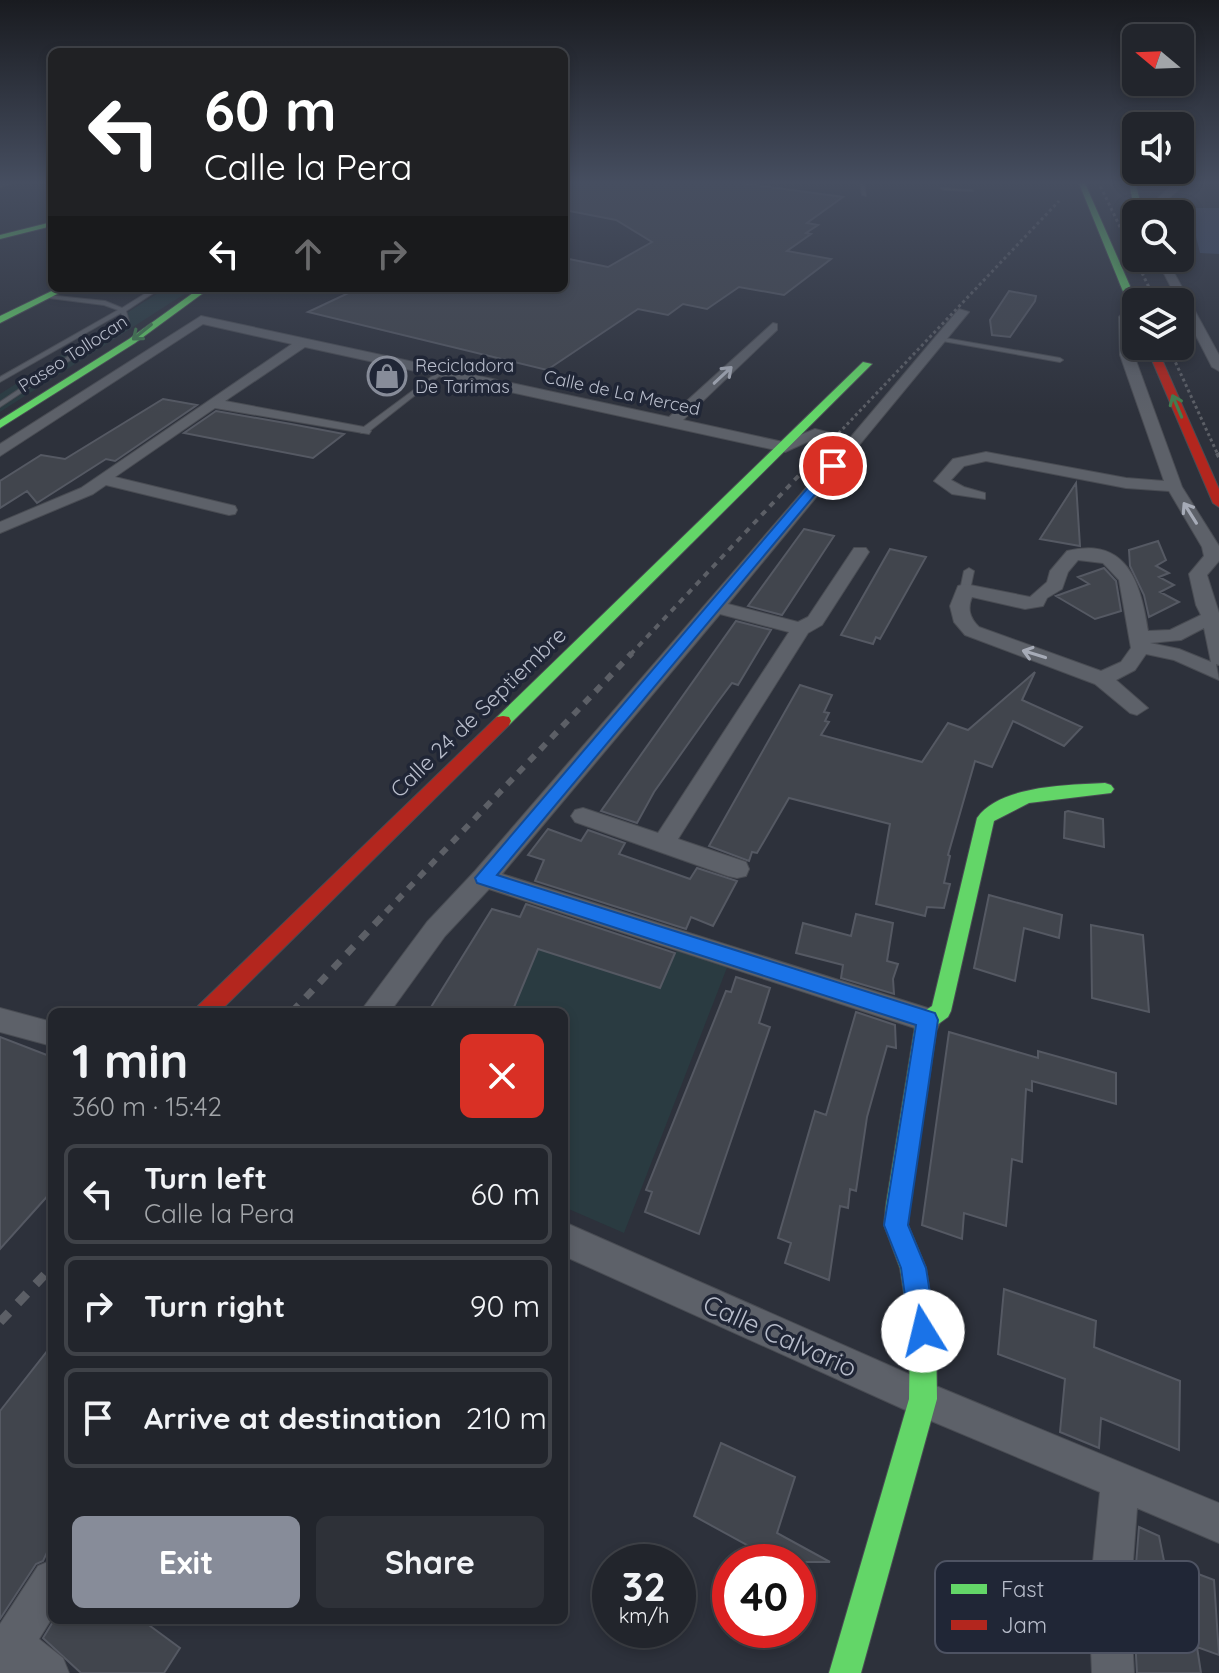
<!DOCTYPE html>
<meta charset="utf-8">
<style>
body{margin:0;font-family:Quicksand,sans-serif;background:#2e3138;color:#f1f3f6;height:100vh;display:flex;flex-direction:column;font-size:30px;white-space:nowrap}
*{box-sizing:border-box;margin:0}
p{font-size:26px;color:#a2a5a9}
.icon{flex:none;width:44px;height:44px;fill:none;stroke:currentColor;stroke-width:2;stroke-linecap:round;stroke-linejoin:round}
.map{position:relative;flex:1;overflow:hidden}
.panel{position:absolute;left:48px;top:1008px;width:520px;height:616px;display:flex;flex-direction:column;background:#22252c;border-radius:12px;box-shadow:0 4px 12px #0003,0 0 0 2px #3f4248}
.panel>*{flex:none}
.top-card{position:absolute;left:48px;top:48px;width:520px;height:244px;border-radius:12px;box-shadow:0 4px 12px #0003,0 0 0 2px #3f4248;background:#202124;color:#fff;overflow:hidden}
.needle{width:52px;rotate:289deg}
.controls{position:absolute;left:1122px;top:24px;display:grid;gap:16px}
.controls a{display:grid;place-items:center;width:72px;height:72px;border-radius:12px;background:#22252c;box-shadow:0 4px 12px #0003,0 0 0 2px #3f4248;font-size:40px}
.speed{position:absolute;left:592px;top:1544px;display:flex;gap:16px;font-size:40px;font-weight:700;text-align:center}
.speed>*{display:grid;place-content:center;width:104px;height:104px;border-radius:50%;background:#22252c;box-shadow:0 4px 12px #0003,0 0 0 2px #3f4248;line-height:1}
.speed small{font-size:20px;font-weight:400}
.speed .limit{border:12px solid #d22;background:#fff;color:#111}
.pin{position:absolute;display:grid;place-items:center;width:68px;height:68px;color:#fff;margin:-34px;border:4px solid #fff;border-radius:50%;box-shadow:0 2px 8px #0007}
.me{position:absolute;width:88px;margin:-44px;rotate:351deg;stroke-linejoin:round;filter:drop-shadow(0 0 6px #0008)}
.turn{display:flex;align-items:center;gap:28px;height:168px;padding:0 24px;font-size:36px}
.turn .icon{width:104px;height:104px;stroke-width:2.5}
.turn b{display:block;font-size:56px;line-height:68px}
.lanes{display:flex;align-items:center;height:76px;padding:0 24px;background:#0003;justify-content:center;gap:40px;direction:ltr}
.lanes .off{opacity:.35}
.round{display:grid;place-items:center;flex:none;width:84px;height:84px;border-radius:12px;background:#2e3138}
.head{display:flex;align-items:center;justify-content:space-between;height:136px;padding:0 24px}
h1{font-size:48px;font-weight:700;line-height:60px}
.action{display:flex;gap:16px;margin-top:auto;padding:16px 24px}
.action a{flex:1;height:92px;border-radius:12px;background:#878c99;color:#fff;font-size:32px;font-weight:700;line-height:92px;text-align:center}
.action a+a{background:#2e3138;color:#f1f3f6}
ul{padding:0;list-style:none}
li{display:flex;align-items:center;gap:24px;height:100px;margin:0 16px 12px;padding:0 8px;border:4px solid #3f4248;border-radius:12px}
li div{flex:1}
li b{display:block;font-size:30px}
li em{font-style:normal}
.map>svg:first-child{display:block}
.green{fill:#2a3b41}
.water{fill:#3c4965}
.building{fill:#41454d;stroke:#555963;stroke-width:2}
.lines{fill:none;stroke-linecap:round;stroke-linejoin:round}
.lane-casing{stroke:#494c53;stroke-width:2}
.street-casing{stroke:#494c53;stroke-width:2}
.fast-casing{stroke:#494c53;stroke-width:2}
.jam-casing{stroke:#494c53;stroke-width:2}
.lane{fill:#5d6169;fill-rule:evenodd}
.street{fill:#5d6169;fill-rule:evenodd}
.fast{fill:#63d668;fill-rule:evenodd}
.jam{fill:#b3261e;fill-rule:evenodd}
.rail-far4{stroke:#5c5f66;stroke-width:3;stroke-dasharray:3 3;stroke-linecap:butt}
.rail-far3{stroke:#5c5f66;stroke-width:4;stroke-dasharray:6 6;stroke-linecap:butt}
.rail-far2{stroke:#5c5f66;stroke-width:6;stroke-dasharray:8 8;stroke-linecap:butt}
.rail-far1{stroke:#5c5f66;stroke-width:7;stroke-dasharray:10 10;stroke-linecap:butt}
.rail{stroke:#5c5f66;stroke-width:9;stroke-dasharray:13 13;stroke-linecap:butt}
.oneway{stroke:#427e4f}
.oneway2{stroke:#a6abb7}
.route{fill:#1a73e8;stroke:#114b97;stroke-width:2}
.labels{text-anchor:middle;stroke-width:7;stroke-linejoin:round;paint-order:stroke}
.far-street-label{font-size:18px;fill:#b8bdcb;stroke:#202636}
.far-poi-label{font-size:18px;fill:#b8bdcb;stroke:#202636;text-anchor:start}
.street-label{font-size:22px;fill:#b8bdcb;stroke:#202636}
.near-street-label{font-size:26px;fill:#b8bdcb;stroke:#202636}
.key{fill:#202636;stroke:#4e5363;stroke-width:2}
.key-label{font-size:22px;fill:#b8bdcb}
</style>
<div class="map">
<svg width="1219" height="1673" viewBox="0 0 1219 1673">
<rect width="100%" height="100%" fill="#2d313b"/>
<path class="green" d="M166,288H194L0,412V394Z
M678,948L728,965L624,1233L564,1207V1012H512L539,949L659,988Z"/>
<path class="water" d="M1189,208H1219V254L1200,253Z"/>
<path class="building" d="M564,181H726L843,197L807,223L818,225L806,233L811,234L787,251L831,259L784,295L739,287L707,309L683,304L668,315L638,309L547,370L308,312L359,288H564V258L608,267L652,242L616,220L564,210Z
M1009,291L1036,296L1035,301L1010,337L992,335L990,320Z
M163,399L197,405L115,461L106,459L37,503L27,491L0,508V481L41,455L65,459Z
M216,411L291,424L344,434L313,458L184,433Z
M1076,483L1080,546L1040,539Z
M804,529L834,536L782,615L748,606Z
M1158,541L1166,560L1156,566L1169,573L1159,577L1174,585L1160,592L1179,602L1149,617L1144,595L1130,566L1129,550Z
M890,549L926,557L880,639L876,637L873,644L841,635Z
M1104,568L1116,581L1121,611L1095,619L1056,596L1089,584L1078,577Z
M736,621L771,630L738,685L732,683L717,703L654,792L637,823L601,811Z
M1035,672L1022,700L1082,727L1064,746L1013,721L992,767L975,761L948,855L950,856L944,883L950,884L944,908L927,907L925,916L876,904L890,824L789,798L757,853L752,852L749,861L709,846L800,685L832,695L824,712L829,713L825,721L829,722L821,735L922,762L948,723L968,730Z
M1068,811L1103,819L1104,847L1064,838L1065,812Z
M548,829L581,841L588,830L625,843L619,854L690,879L697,868L737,881L713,926L691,917L686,929L535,881L544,860L528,855Z
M989,895L1062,915L1059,938L1024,928L1015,981L974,968Z
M526,904L675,953L660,988L538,949L512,1012H428L492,909L520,917Z
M856,914L893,923L887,961L898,964L893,979L894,994L841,978L843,965L796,953L803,923L851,936Z
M1091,925L1143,935L1149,1012L1092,998Z
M736,977L770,988L759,1023L770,1027L699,1234L645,1212L652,1192L646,1190L726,991L731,992Z
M856,1012L895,1025L896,1048L887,1046L867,1117L856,1191L850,1189L848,1208L840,1206L829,1280L785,1263L791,1243L778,1238L815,1111L826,1115Z
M949,1032L1038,1058V1051L1116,1073V1104L1032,1081V1091L1026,1089L1022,1162L1012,1159L1006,1226L964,1213L962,1239L922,1225Z
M0,1037L52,1057V1191L0,1249Z
M1004,1289L1096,1321L1094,1347L1180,1381L1179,1450L1101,1418L1099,1448L1060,1432L1065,1379L998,1354Z
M52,1345V1542L43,1561L36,1564L0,1619V1411Z
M721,1443L795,1477L777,1533L830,1562H778L694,1516Z
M1139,1527L1159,1536L1164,1561L1214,1580L1219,1655L1197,1647L1201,1673H1137L1133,1602Z
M54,1620H142L180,1648L164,1673H81L43,1638Z"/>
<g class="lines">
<defs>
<path id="lane" d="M860,181H864L866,196L862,195Z
M941,188L971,190L973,191L943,190Z
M154,288H161L126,311L129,321L0,407V402L124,319L121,313L0,382V377L118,310L104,305L49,298L47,295L105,301L122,308Z
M939,337L1060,358L1063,360L1060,362L937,340L936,339Z
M442,369L447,370L367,433H361V429Z
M969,568L974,571L970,590L965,593L960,590L964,571Z"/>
<path id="street" d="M0,181H20L0,187Z
M1173,181H1181V187L1166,201L1167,214H1157L1156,200L1171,186Z
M1156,258H1166L1219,355V371L1212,367Z
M1131,304H1136V313L1131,318L1134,355L1182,487L1219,546V561L1207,575L1219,613V665L1216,664L1219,680L1174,660L1146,654L1135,670L1116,680L1148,708L1137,715L1130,713L1095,684L965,635L954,622L950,606L958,586L965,584L1030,597L1047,582L1050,571L1067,551C1127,536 1141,583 1148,631L1170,630L1201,615L1196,605L1189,574L1204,556L1202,547L1169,491L1126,488L986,461L964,466L951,480L964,487L985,493V499L952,494L934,481L953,459L986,452L1126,478L1164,481L1120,355L1119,317ZM1078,560L1103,563L1119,580L1131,648L1121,662L1101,671L979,627C970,618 967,609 972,597L1025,609L1043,606L1047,598L1062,589L1068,572ZM1204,628L1211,662L1179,649L1150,643L1181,640Z
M959,309L969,312L728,604L798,622L808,617L854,548H866L869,552L822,625L808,633L678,839L746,862L749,869L746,876L737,878L728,876L575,822L571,816L575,810L583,808L658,833L789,632L720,614L502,874L937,1011L941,1020L937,1029L927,1032L489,889L445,936L390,1012H360L427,922L475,871L843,445L816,438L785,452L305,347L225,401L364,427L371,431L369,434L215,408L115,477L235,506L237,510L235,514L229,515L106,485L93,494L0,533V522L81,488L292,344L203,324L0,456V444L201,316L669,417L773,323L777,324V330L683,420L783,442L815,429L850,438Z
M0,1008L52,1022V1046L0,1032Z
M564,1222L936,1386L1219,1503V1543L1137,1508L1130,1602L1134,1673H1092L1089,1602L1100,1492L910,1412L564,1256Z
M52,1560V1618L39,1639L63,1658L69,1673H0V1624L38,1566Z"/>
<path id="fast" d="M1078,181H1084L1137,302L1136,314L1131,311Z
M1129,181H1135L1143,214H1135Z
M52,222V226L0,239V235Z
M58,288H69L0,323V316Z
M200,288H210L135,343L0,428V420L129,339Z
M863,362L872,364L509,725H497L495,721L497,717Z
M1105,783L1111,785L1114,789L1111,793L1029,803L994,821L951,1011L948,1017L937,1025L910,1205L908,1225L926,1268L936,1331L937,1399L861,1673H829L909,1399L910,1331L900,1268L884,1225L886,1205L916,1020L920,1014L932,1006L977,818C1000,785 1069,785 1105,783Z"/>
<path id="jam" d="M1146,346H1156L1219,489V507L1213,503Z
M503,716L509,717L511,721L509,725L219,1012H195L198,1006L497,717Z"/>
</defs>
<use href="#lane" class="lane-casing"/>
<use href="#street" class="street-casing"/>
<use href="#fast" class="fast-casing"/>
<use href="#jam" class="jam-casing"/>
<use href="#lane" class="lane"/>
<use href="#street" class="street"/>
<use href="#fast" class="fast"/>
<use href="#jam" class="jam"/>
<path class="rail-far4" d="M1098,181L1156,302
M1168,346L1218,455
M818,455L1059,201"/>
<path class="rail-far3" d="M1217,453L1219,457
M630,655L820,453"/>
<path class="rail-far2" d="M386,912L632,653"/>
<path class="rail-far1" d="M292,1012L388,910"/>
<path class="rail" d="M0,1322L52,1267"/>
</g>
<defs><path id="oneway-shaft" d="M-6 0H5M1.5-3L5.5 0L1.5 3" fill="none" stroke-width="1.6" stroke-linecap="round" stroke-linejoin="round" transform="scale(2)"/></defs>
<g class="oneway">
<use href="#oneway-shaft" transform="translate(142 332) rotate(141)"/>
<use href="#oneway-shaft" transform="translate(1177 406) rotate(-113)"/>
</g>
<g class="oneway2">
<use href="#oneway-shaft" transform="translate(723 375) rotate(-43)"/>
<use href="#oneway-shaft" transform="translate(1190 513) rotate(-122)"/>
<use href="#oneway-shaft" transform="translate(1034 654) rotate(-163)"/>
</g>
<linearGradient id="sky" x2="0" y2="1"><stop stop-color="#191b20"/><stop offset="0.44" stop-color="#464e60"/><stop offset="1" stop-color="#464e60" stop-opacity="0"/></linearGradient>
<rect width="1219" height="415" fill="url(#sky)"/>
<path class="route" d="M829,463L839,466L497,875L935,1013L938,1020L908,1225L926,1268L936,1331L932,1340L923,1344L914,1340L910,1331L901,1268L884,1225L916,1025L477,883L475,878Z"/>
<defs>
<symbol id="shop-ring" viewBox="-11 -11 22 22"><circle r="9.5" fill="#202636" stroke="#878c99" stroke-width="1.5"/><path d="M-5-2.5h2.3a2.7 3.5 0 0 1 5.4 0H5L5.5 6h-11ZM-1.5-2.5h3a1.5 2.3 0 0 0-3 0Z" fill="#878c99"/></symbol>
</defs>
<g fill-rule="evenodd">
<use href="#shop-ring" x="365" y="354" width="44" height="44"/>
</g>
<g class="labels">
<g class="far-street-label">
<text transform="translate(73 354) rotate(-33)" y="6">Paseo Tollocan</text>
<text transform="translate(622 393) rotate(12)" y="6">Calle de La Merced</text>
</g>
<g class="far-poi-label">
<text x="415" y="372">Recicladora<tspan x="415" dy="21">De Tarimas</tspan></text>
</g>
<g class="street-label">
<text transform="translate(478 712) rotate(-44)" y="8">Calle 24 de Septiembre</text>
</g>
<g class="near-street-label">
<text transform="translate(780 1336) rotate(24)" y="9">Calle Calvario</text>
</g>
</g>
<rect x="935" y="1561" width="264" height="92" rx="12" class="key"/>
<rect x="951" y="1584" width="36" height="10" fill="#63d668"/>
<rect x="951" y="1620" width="36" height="10" fill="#b3261e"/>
<g class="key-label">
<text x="1001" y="1597">Fast</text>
<text x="1001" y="1633">Jam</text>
</g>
</svg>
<div class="controls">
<a><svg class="needle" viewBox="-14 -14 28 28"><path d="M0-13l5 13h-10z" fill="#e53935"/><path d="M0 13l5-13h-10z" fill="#a2a5a9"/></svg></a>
<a><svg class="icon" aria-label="sound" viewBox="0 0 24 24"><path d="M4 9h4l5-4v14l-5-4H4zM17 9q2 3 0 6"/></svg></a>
<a><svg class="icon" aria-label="search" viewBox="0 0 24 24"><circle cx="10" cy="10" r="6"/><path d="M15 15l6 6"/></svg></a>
<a><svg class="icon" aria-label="layers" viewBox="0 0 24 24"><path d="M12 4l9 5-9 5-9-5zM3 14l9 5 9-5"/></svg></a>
</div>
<div class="speed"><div>32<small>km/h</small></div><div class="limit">40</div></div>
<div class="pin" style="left:833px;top:466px;background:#d93025"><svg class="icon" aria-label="arrive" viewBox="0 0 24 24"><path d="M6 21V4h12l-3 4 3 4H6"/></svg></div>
<svg class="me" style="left:923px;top:1331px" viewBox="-20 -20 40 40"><circle r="19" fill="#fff"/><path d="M0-13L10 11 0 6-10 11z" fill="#1a73e8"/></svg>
<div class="top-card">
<div class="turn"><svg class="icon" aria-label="left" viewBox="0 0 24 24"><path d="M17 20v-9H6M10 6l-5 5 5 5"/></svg><div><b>60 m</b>Calle la Pera</div></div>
<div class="lanes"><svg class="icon" aria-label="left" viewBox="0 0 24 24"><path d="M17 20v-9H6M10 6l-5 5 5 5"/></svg><svg class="icon off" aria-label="ahead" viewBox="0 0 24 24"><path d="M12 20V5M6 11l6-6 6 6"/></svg><svg class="icon off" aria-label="right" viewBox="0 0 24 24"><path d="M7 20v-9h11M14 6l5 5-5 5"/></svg></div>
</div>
<section class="panel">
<div class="head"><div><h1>1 min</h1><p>360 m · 15:42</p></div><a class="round" style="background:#d93025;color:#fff"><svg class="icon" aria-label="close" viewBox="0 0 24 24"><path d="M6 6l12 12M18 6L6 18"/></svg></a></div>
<ul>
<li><svg class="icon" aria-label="left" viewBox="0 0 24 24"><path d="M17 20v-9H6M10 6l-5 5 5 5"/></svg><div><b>Turn left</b><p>Calle la Pera</p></div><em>60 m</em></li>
<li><svg class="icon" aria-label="right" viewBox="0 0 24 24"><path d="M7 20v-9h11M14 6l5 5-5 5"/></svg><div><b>Turn right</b></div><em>90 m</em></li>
<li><svg class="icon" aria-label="arrive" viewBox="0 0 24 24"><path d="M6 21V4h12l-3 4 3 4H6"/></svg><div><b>Arrive at destination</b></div><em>210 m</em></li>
</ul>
<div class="action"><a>Exit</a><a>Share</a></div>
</section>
</div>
